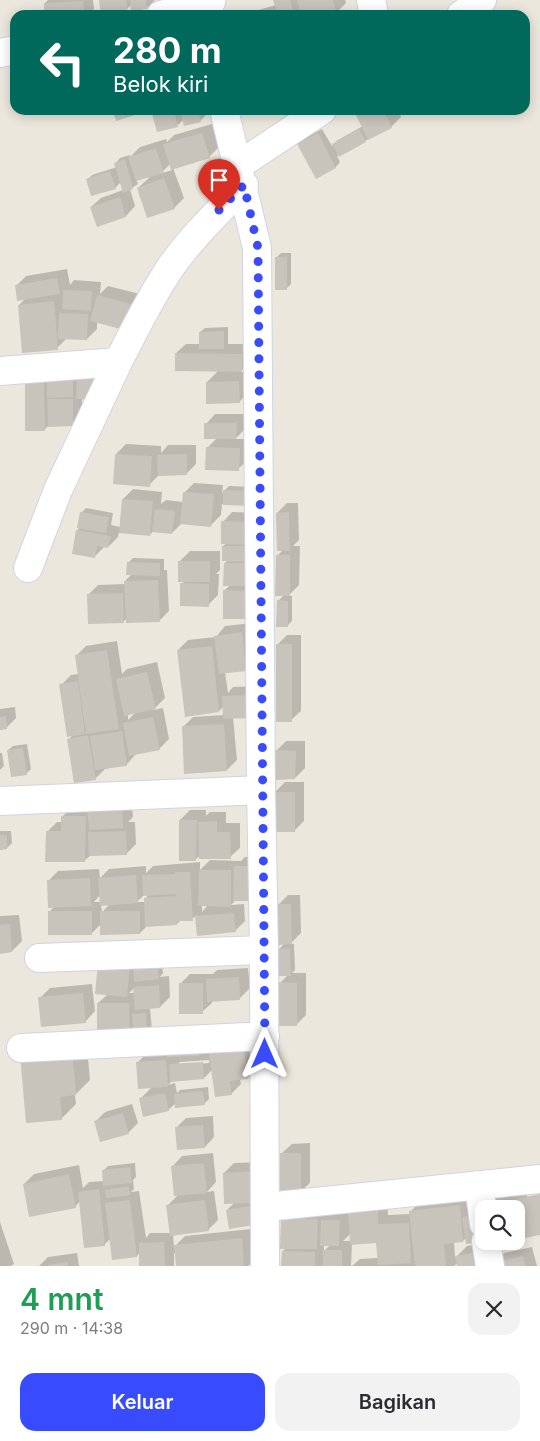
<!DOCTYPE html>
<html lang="id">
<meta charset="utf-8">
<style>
body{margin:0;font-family:Inter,sans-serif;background:#f2f2f3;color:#2b2b33;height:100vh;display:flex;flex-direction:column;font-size:19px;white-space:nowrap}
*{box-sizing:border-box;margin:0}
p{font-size:16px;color:#7c7c81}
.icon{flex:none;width:28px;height:28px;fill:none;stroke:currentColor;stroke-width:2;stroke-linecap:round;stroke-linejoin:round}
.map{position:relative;height:1266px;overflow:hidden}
.details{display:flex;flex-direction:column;background:#fff;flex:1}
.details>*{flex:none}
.hud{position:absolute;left:10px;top:10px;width:520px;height:105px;border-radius:15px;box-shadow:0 2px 12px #0003;background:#00695c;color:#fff;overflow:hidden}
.fabs{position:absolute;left:475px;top:1200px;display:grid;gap:10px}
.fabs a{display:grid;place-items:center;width:50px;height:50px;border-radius:10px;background:#fff;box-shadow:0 2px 12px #0003;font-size:25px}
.pin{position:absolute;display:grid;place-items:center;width:42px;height:42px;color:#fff;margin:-51px -21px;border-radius:50% 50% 50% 0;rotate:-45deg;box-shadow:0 0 5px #0007}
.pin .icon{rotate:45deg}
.me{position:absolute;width:55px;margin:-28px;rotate:0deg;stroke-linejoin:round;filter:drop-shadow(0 0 4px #0008)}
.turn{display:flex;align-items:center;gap:18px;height:105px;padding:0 20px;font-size:22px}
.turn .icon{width:65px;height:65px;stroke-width:2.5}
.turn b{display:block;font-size:35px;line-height:42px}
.round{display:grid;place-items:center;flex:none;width:52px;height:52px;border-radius:15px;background:#f2f2f3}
.headline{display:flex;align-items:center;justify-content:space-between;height:85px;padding:0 20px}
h1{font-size:30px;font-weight:600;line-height:38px;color:#1e9e55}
.primary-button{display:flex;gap:10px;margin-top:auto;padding:10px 20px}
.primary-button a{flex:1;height:58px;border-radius:15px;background:#384cfd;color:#fff;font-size:20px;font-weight:600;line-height:58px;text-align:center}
.primary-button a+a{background:#f2f2f3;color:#2b2b33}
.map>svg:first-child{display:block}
.shadow{fill:#0003;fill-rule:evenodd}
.building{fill:#c8c3bb}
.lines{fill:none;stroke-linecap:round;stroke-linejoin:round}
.minor-casing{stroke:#d1d3e3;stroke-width:30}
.minor{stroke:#fff;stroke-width:28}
.route{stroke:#384cfd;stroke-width:9;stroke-dasharray:0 16.2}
</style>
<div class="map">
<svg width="540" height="1266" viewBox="0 0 540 1266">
<rect width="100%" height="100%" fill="#ece7dc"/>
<path class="shadow" d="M48,0H93L94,9L88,15H46L45,3Z
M101,0H155L147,8L132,4L126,10Z
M274,0H345L346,3L336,13L331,15H248L251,12L276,5Z
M152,110H210V111L200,121L184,119L178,125Z
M357,110H398L401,117L391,127L337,156L340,162L336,167L316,177L298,144L303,139L322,129L332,146L338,140L363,126L355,112Z
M212,124L219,147L209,157L173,168L184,198L174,208L138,188L152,175L136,179L138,184L130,189L135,206L126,216L97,225L91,207L101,198L123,190L121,182L115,188L87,180L92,175L117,167L116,163L120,158L130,155V157L140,147L166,139L167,142L174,135ZM170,164L172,170L160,174Z
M281,253H291V284L286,289L276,258Z
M67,269L70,285L74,280L101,282L100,294L108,286L144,295L137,319L97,321V329L87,339L67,338L57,348L19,305L25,299L16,286L26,276Z
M228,327V344H251V361L240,372H248L249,392L239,402L207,382L219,370L176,353L186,344H200V332L205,328Z
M103,374L82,398V415L73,425L48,426L44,430L26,377Z
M215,414H246V428L235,439H249L248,460L238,469L207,448L217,438L206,424Z
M126,444L161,446V453L168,445H196V464L186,474L159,475L149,485L116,454Z
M194,483L223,485L222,493L229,486L257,487L252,505L222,504L221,515L211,525L182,523L172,533L153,531L150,535L119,532L118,537L108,547L105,546L94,557L77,531L80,527L81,513L86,508L113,513L111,525L120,527L123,499L133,489L162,492L161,504L166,500L183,502L184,493Z
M287,503H298L299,540L293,546H300L299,585L288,596H292V621L287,626L278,601L284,595L277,556L283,550L277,513Z
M232,512L262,513V608L224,591L230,585L225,563L228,560L223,546L227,543L223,522Z
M190,551H220V570L216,574H219L218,595L208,605L182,584L185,580L180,561Z
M133,558L164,559V570H167L169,611L159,621L127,618L123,622L88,595L98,585L125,584V581L132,574L128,563Z
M252,623L256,660L246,670L225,672L228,693L233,687L259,686L233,717L237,760L227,770L183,727L193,717L224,715V706L219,711L178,650L188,640L216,637L225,626Z
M287,635H301V711L291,720L277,645Z
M117,641L122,674L127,669L157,662L165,698L153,710L163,708L169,739L159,749L136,754L127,764L105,769L95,779L69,739L73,735L61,685L71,675L79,674L76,656L86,646ZM136,712L128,720V714Z
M15,707L16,718L6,728L0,729V709Z
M286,741H305V768L295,778L276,751Z
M27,744L31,769L26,774L8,750L13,746Z
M0,753H2L4,766L0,770Z
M285,782H304V821L294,831L275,792Z
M131,795L133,817L128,822H135L136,844L126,854L91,855L84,861L47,832L57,822H63V816L72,806Z
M190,810H206V816L210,812H226V823H240V848L230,857L201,855L196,859L180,820Z
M0,831H11L12,843L7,848H0Z
M245,857H261L236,900L231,905L244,904L245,921L235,931L198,934L197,915L192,919L181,920L177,924L147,926L140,933L101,924L92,933L49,912L54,907L48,881L58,871L99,869L100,878L109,869L146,866V873L153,866L200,862V870L210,860L241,861ZM145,894H149L145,899V902H137ZM100,895L101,902H94ZM101,904H110L102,912ZM202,905H208L202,912Z
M288,895H300L301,933L290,944H294L295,970L292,973H306V1015L296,1025L280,983L288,975L279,949L285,943L278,905Z
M19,915L22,941L12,951L0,952V916Z
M161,958L163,973L160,977L169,976L170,997L160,1007L150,1008L152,1030L129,1033L98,1003L108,994L99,963ZM134,988L135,993H129Z
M248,968L250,988L240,998L212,1000V1003L202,1012L180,984L190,974H213L217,970Z
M92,984L95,1011L86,1021L40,998L50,988Z
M86,1036L90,1080L75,1095L76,1104L61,1119L28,1122Z
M254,1040L257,1068L248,1078L240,1079L241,1084L231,1094L212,1070L204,1078L172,1081L168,1085L175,1083L177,1093L180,1090L208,1087L209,1099L204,1104L176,1103L168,1110L140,1099L152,1087L137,1063L147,1053L203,1050L199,1054L212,1053L220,1045ZM209,1060V1063L179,1065V1062Z
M132,1104L138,1123L128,1133L95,1122L105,1112Z
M213,1116L214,1137L205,1147L176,1128L186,1118Z
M310,1143V1183L300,1192L282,1153L292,1144Z
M213,1153L216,1182L207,1192L214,1191L218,1220L208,1230L173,1234L174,1247L185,1236L251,1229L254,1260L248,1266H177L176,1253H174V1266H141L140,1252L137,1256L110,1239L104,1245L80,1201L75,1207L24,1184L34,1174L79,1165L83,1188L89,1182L104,1181L103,1171L108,1166L135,1163L136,1177L133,1180L134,1189L131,1192L139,1191L146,1238L150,1233H171L167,1206L178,1195L173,1166L182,1156Z
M263,1162L262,1214L227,1210L234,1203L224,1173L234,1163Z
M527,1190L540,1192L527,1195V1198L540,1195V1233L526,1234L519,1241L490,1246L492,1265L504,1253L532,1247L537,1266H458V1263L454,1266H352L360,1259L378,1258V1242L352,1244L351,1266H283V1251L287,1247L282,1218L328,1210V1215L332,1211H349V1214L359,1204L387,1202L388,1215L411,1214V1211L421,1201L469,1196L471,1213L466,1238L463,1241L454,1242L455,1258L467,1246L492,1242L516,1241V1209H485L495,1196L521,1191L522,1195ZM350,1234L351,1241H343ZM324,1245H330L324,1251Z
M0,1222L14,1264L11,1266H0Z
M77,1253L79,1266H39L48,1257Z"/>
<path class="building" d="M99,0H126L127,11L101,14Z
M130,0H146L147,9L131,11Z
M273,0H290L294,15H278Z
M297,0H333L337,14L301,15Z
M83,1L84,15H44V3Z
M274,11L275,15H263Z
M113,110H140L141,113L116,121Z
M151,110H174L178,127L157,132Z
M180,110H198L201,122L184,126Z
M357,110H383L392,128L368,140L354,111Z
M359,129L366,142L339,157L332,144Z
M202,133L210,158L171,170L163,144Z
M318,133L336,168L316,179L297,144Z
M156,148L164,173L136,181L128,157Z
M125,159L133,189L123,193L114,163Z
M110,171L116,189L91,196L86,179Z
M164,178L175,209L147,218L137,188Z
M120,197L126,217L97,227L90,207Z
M275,257H287V290H275Z
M57,278L60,294L17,301L15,285Z
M63,290L92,291L91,311L62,309Z
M97,295L135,305L128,331L90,321Z
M54,301L58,350L22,353L18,305Z
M59,313L88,314L87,340L58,339Z
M224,331V349H199V332Z
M175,353L242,354V372L175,371Z
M44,376L45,431H25V377Z
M77,377L98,378V400L76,399Z
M47,381H73V397L47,398Z
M239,381L240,403L206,404V382Z
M47,399H73V426L48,427Z
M204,423H237L236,439H204Z
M206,447L240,448L239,471L205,470Z
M115,454L152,456L150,487L113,484Z
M187,454V475L158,476L157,455Z
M223,490L253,491L252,506L223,505Z
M183,492L214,494L211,527L180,524Z
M122,499L153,501L150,536L119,533Z
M155,509L175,511L172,534L152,532Z
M80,512L109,517L106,533L77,528Z
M289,512L290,551H277L276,513Z
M221,521L253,522L252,545L221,544Z
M76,530L111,536L108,548L97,546L95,558L72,554Z
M222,546H252V562L222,561Z
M276,555H290V596H275Z
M178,561H210V582H178Z
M127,562L160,563V576L126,575Z
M224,563H252L251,586H223Z
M158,580L160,622L126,623L124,581Z
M180,583L209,584V607L180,606Z
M223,590L253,591V619H223Z
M123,593L124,623L88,624L87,594Z
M277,600L288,601V627H276Z
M242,632L246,671L219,674L214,636Z
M276,644H292V722H276Z
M212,646L219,712L185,717L177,650Z
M107,650L119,729L86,734L75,655Z
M147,672L156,709L124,716L116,679Z
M78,681L85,734L67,737L59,684Z
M250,695V718L223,719L222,696Z
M6,716L7,729L0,730V717Z
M153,717L160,750L129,756L123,723Z
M224,724L227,771L184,774L182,726Z
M122,731L127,766L95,770L90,736Z
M88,735L96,780L74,783L67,739Z
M23,748L27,775L11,777L7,750Z
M275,750L296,751L295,779L275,780Z
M274,792H295V832H274Z
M122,804L123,828L89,830L87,806Z
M61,816H86L85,862H45L46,831H61Z
M179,820H197L196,861H179Z
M217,821V832H230L231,859H199L198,822Z
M126,831L127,855L89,856L88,832Z
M0,835H7V849L0,850Z
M234,866H252V901H233Z
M199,870H231V907L198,906Z
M175,872H190L193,921H177V925L145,927L144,898L176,896V894L143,896L142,875L175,874Z
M136,875L138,903L100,906L98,878Z
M90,878L91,906L48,908L47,880Z
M277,904H291L292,944L278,945Z
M48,911H92V935H48Z
M100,911H140V934L100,935Z
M234,913L236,932L197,936L195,916Z
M10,924L12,952L0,954V925Z
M290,948L291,976H279L278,949Z
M98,962L130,965L127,997L95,994Z
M157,962L159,979L134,982L133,965Z
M239,977L240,1000L207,1002L206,979Z
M278,982L297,983V1026H278Z
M179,983H203V1014H179Z
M159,985L160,1008L135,1010L133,987Z
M83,993L86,1023L41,1027L38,997Z
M97,1003H129L130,1035H97Z
M146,1013L147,1036L134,1037L132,1014Z
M198,1042L199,1056L167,1057V1043Z
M244,1049L248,1079L230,1081L232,1095L215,1097L209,1054Z
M72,1050L76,1095L60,1097L62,1120L26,1123L20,1055Z
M166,1060L168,1087L138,1089L136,1062Z
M203,1062L204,1079L170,1082L169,1064Z
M203,1091L205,1105L175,1108L174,1094Z
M165,1093L169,1111L143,1117L139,1098Z
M123,1113L129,1134L100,1142L94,1121Z
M203,1125L205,1148L177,1150L175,1127Z
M280,1153H301V1194L280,1193Z
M204,1163L207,1193L174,1196L171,1166Z
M130,1167L132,1183L103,1186L102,1170Z
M253,1171L254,1203L224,1204L223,1173Z
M69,1174L76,1208L29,1217L23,1184Z
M129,1186L130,1195L106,1198L105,1190Z
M99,1189L105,1246L84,1248L78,1192Z
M540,1194V1235L525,1238L516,1199Z
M130,1200L137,1257L112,1260L105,1203Z
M205,1200L209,1231L170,1236L166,1205Z
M512,1200L513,1209H484V1205Z
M460,1205L463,1242L444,1244L446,1266H415L409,1211Z
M250,1206L253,1225L229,1229L226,1210Z
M378,1211V1224L409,1223L411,1263L378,1265L376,1243L350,1245L348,1213Z
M478,1215L482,1242L466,1244L462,1217Z
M281,1218L318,1219L317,1249H280Z
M321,1220H340L339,1246H320Z
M516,1231L520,1242L491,1247L490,1241H516Z
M242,1238L244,1266H176L174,1245Z
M164,1242L165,1266H139V1243Z
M323,1250H342V1266H323Z
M282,1251L315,1252V1266H281Z
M480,1252L482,1266H457L455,1256Z
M523,1256L525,1266H494L493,1263Z
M68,1262V1266H48V1265Z"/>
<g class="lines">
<defs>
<path id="minor" d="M371,0L374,15
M161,15L211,2
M461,15L482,0
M0,53L15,50
M224,110L257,248L261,790L264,950L265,1266
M239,165L322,110
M0,371L118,362C134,331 150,298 170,268C191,238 218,212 244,185
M28,568L58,490L118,362
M0,801L261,790
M39,958L264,950
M21,1048L265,1036
M479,1185L484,1224
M266,1207L540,1179
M486,1241L490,1266"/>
</defs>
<use href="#minor" class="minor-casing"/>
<use href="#minor" class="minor"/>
</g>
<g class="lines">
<path class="route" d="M219,210L244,185L258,248L265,1054"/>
</g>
</svg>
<div class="fabs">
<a><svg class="icon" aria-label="search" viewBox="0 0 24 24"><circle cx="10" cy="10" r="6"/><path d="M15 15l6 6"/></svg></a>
</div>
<div class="pin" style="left:219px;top:210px;background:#d93025"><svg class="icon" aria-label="arrive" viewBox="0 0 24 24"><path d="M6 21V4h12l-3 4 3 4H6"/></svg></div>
<svg class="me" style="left:265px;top:1054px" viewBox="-20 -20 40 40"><path d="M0-17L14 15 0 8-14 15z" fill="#384cfd" stroke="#fff" stroke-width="4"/></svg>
<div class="hud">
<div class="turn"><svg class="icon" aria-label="left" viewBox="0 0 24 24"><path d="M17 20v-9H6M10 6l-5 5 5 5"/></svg><div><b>280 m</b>Belok kiri</div></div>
</div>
</div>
<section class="details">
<div class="headline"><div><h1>4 mnt</h1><p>290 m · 14:38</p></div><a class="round"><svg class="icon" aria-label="close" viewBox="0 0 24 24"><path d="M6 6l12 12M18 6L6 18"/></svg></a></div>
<div class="primary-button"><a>Keluar</a><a>Bagikan</a></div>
</section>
